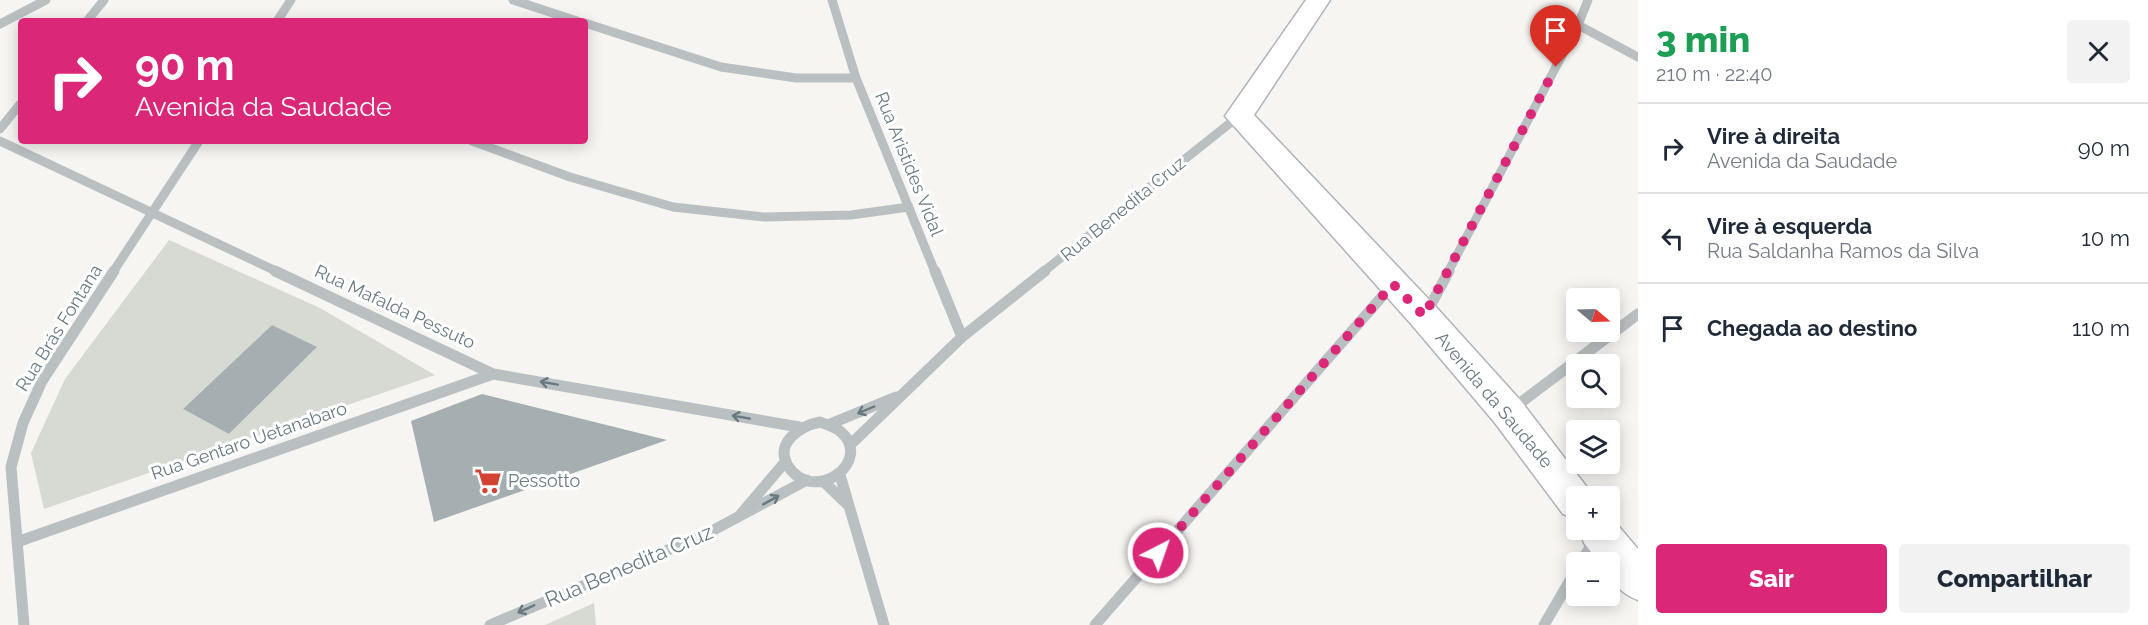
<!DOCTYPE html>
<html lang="pt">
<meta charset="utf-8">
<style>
body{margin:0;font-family:Raleway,sans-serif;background:#f2f2f3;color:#1f2937;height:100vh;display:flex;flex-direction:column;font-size:22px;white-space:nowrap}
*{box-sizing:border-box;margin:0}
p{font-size:20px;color:#747a83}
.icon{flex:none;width:33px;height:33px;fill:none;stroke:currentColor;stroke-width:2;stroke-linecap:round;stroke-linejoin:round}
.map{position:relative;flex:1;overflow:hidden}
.panel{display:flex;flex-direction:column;background:#fff;width:510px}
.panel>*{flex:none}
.banner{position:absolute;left:18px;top:18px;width:570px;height:126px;border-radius:6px;box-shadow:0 3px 15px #0003;background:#db2777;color:#fff;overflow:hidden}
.needle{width:39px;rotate:109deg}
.buttons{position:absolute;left:1566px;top:288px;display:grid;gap:12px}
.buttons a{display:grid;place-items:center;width:54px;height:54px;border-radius:6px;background:#fff;box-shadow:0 3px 15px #0003;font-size:30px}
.pin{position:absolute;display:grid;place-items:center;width:51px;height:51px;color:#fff;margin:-62px -26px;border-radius:50% 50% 50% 0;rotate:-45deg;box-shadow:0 0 6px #0007}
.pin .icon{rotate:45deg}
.me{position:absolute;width:66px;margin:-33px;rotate:41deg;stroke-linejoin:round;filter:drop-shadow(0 0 4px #0008)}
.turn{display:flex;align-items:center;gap:21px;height:126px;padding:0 18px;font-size:27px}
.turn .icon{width:78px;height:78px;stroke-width:2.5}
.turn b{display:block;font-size:42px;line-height:51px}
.round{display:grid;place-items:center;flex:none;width:63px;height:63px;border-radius:6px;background:#f2f2f3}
.head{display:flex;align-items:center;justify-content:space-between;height:102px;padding:0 18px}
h1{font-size:36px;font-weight:800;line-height:45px;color:#1e9e55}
.button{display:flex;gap:12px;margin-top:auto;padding:12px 18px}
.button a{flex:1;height:69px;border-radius:6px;background:#db2777;color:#fff;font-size:24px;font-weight:800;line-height:69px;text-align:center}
.button a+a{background:#f2f2f3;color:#1f2937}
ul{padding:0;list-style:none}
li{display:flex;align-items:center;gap:18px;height:90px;padding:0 18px;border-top:2px solid #e0e1e3}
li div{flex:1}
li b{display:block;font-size:22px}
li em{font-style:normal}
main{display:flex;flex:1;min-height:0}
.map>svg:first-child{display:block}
.green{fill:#d6dad2;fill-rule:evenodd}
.building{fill:#a5aeb1}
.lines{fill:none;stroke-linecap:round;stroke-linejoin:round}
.major-casing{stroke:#aeb4b7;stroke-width:3}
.minor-far1{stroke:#bac0c2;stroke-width:9}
.minor{stroke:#bac0c2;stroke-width:11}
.major{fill:#fff;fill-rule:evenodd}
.oneway{stroke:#677981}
.route{stroke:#db2777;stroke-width:10;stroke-dasharray:0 18}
.labels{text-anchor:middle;stroke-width:6;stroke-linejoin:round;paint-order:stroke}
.street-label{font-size:18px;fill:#677981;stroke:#fff}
.poi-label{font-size:18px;fill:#677981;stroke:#fff;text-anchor:start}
.near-street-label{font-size:21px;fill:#677981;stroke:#fff}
</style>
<main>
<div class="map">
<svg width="1638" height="625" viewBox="0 0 1638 625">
<rect width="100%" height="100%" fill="#f6f5f2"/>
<path class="green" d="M169,240L320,308L435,375L44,509L31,453L65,379ZM272,325L316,348L229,434L183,409Z
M594,603L596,625H545Z"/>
<path class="building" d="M272,325L317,347L229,434L183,409Z
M482,394L667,440L434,522L411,421Z"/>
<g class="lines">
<defs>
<path id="major" d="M1306,0H1330L1254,115L1436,307L1521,401L1589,490L1593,496H1576V519L1563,514L1495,423L1412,325L1225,116Z
M1610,516L1638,549V600C1620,593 1610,582 1610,562H1599L1584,543L1579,530H1610Z"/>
</defs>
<use href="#major" class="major-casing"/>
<path class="minor-far1" d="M513,0L577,21
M832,0L856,78L935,272
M87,21L104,0
M277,21L291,0
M585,23L721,67L796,78H856
M0,24L46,0
M1578,25L1638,57
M0,129L21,103
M0,141L278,272
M472,141L570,177L673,207L764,217L851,215L909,207
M113,272L199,141
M1043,272L1239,116
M1448,272L1578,25L1588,0"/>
<path class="minor" d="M275,271L493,374L799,427
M935,271L962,337
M1426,314L1449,271
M1511,410L1638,314
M820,422C827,425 836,427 841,432C874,461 814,506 788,466C774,443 800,426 820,422Z
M830,424L896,397
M850,445L962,337L1045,271
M840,475L884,625
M823,481L849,506
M741,514L786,461
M17,542L493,374
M1581,562L1596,537
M24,625L11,467L23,423L42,381L114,271
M490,625L708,533L807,480
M1095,625L1393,284
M1544,625L1576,570"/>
<use href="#major" class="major"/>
</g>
<defs><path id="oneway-shaft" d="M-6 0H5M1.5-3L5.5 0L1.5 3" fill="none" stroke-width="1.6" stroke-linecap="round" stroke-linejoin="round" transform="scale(1.5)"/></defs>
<g class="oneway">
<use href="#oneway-shaft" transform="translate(549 383) rotate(-170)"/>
<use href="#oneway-shaft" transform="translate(866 410) rotate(157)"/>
<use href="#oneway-shaft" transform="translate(741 417) rotate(-170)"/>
<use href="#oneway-shaft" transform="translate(771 500) rotate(-29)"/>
<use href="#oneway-shaft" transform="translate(526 609) rotate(156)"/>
</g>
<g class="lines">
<path class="route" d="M1158,553L1393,284L1424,316L1556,67"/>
</g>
<defs>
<symbol id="supermarket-bare" viewBox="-9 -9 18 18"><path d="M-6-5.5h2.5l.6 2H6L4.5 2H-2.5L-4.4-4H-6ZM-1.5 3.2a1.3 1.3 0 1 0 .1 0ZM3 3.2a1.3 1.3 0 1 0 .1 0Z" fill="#d44234" stroke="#fff" stroke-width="2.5" paint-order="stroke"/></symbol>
</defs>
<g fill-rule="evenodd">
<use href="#supermarket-bare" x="469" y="462" width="38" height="38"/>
</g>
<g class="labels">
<g class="street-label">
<text transform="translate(909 164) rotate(68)" y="6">Rua Aristides Vidal</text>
<text transform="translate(1123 209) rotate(-39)" y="6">Rua Benedita Cruz</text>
<text transform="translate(395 307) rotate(25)" y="6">Rua Mafalda Pessuto</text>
<text transform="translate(59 328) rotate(-58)" y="6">Rua Brás Fontana</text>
<text transform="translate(1494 400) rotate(50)" y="6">Avenida da Saudade</text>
<text transform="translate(249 441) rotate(-19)" y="6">Rua Gentaro Uetanabaro</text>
</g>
<g class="poi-label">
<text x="508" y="487">Pessotto</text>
</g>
<g class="near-street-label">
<text transform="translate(629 566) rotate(-23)" y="7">Rua Benedita Cruz</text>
</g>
</g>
</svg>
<div class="buttons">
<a><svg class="needle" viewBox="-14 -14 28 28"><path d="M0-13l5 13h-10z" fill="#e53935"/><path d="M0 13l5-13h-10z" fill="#747a83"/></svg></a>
<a><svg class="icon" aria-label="search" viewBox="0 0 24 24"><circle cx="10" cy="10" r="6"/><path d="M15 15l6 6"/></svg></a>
<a><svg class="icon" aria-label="layers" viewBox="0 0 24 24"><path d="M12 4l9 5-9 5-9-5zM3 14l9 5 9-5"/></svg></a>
<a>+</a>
<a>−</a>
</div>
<div class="pin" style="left:1556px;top:67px;background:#d93025"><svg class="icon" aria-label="arrive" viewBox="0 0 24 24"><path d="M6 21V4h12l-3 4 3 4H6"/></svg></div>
<svg class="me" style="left:1158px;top:553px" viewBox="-20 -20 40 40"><circle r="17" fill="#db2777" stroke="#fff" stroke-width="3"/><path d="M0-11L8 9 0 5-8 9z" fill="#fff"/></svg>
<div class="banner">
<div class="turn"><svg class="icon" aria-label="right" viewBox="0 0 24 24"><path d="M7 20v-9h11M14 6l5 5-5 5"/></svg><div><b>90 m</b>Avenida da Saudade</div></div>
</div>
</div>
<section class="panel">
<div class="head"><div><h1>3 min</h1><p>210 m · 22:40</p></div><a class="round"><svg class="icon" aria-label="close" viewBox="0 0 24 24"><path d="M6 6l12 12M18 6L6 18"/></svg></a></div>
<ul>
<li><svg class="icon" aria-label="right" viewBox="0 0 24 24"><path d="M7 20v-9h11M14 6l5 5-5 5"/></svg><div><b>Vire à direita</b><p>Avenida da Saudade</p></div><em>90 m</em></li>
<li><svg class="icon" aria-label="left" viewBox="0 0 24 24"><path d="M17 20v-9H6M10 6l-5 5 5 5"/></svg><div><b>Vire à esquerda</b><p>Rua Saldanha Ramos da Silva</p></div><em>10 m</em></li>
<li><svg class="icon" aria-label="arrive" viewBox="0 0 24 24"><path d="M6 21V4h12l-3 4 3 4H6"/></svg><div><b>Chegada ao destino</b></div><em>110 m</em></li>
</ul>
<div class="button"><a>Sair</a><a>Compartilhar</a></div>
</section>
</main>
